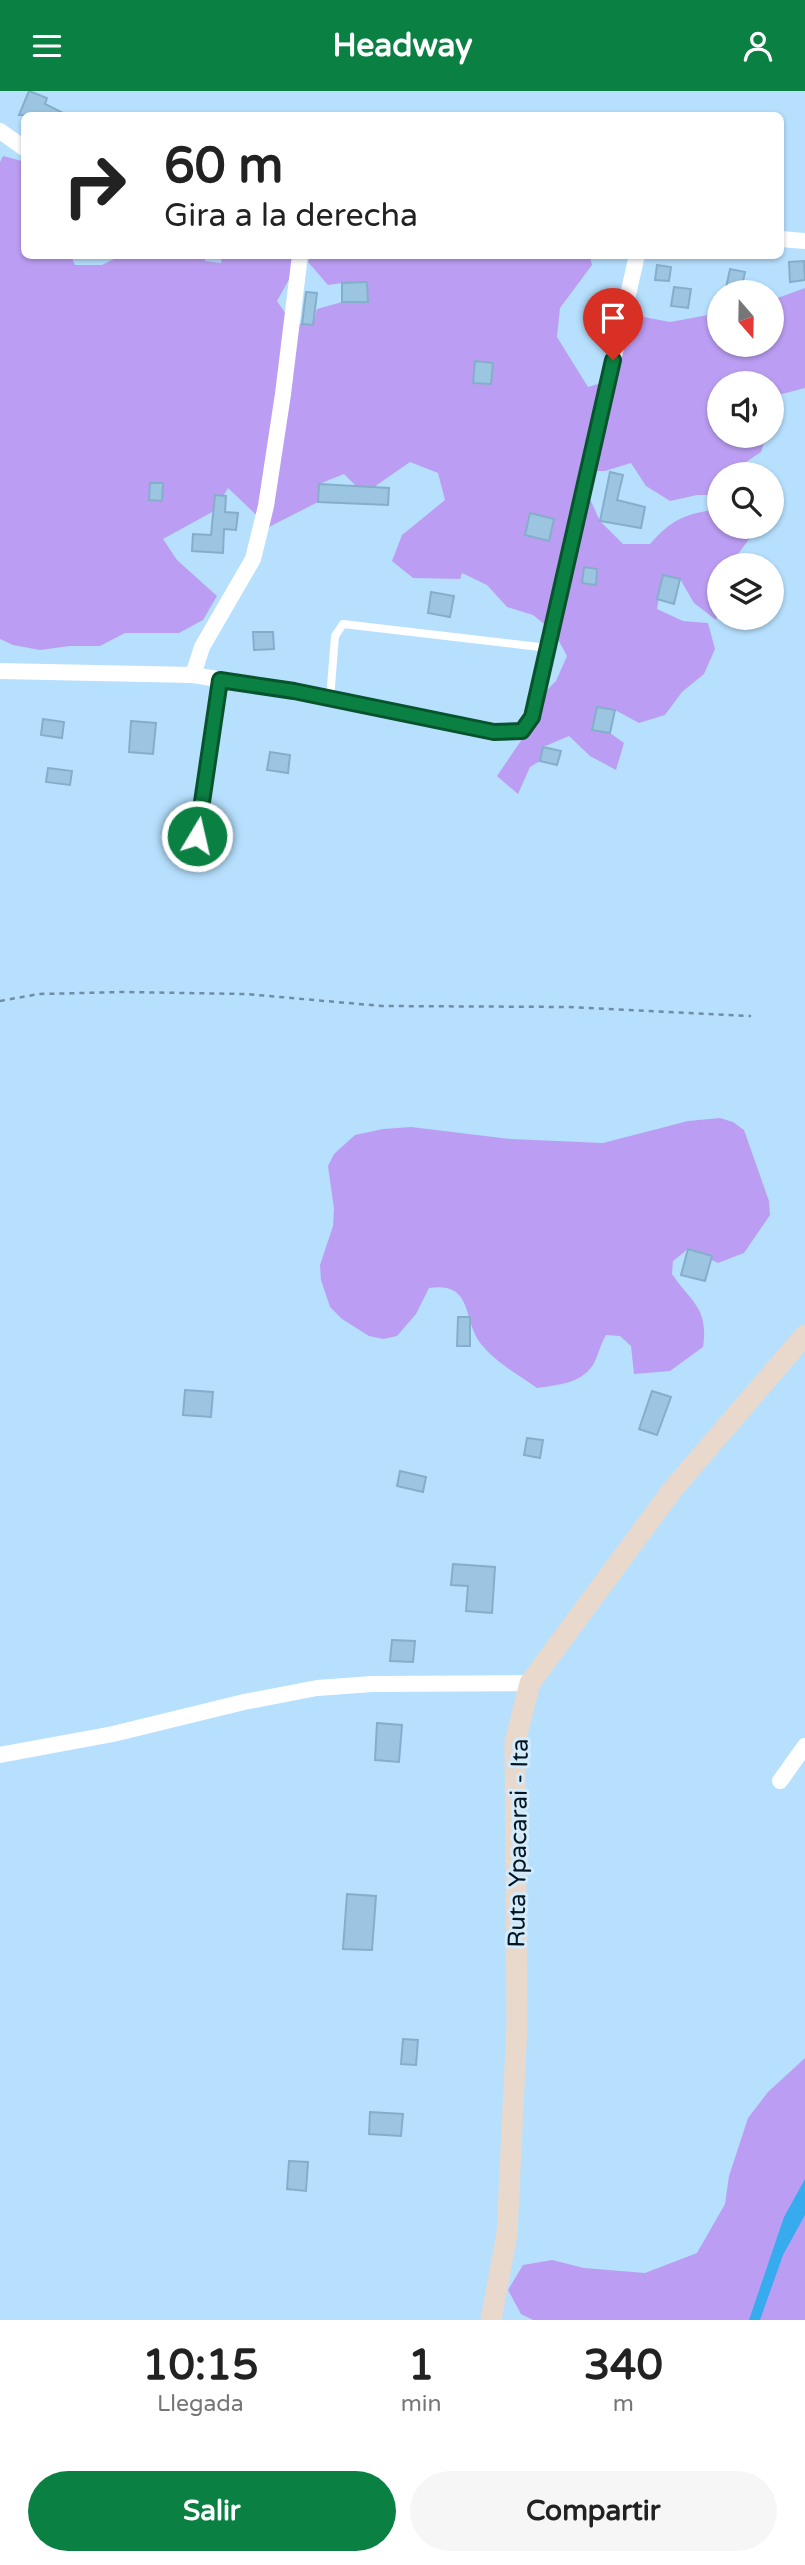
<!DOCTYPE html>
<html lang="es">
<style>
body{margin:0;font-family:"Varela Round",sans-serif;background:#f6f6f6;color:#222;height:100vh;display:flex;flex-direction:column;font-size:26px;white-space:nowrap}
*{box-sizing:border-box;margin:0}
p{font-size:23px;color:#767676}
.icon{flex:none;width:38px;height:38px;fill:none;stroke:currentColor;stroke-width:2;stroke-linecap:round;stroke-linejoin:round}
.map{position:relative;height:2229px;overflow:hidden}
.panel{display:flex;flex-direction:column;background:#fff;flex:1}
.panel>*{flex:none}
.hud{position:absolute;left:21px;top:21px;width:763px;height:147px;border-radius:10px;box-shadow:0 2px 5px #0004;background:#fff;color:#222;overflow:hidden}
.needle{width:46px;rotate:160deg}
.controls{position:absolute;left:707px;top:189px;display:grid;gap:14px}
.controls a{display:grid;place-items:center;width:77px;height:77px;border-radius:50%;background:#fff;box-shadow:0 2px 5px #0004;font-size:35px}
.pin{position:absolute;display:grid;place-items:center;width:60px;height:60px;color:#fff;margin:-72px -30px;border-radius:50% 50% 50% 0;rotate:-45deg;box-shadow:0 0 7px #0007}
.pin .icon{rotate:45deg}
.me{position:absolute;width:77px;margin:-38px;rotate:9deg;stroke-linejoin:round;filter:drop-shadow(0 0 5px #0008)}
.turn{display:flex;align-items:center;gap:24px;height:147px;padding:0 28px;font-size:32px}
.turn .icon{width:91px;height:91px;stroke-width:2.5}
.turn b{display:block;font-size:49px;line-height:60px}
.eta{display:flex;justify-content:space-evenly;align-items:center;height:119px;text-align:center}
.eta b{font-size:42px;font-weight:700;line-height:49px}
.primary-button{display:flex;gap:14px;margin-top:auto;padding:14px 28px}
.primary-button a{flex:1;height:80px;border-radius:42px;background:#0b8043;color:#fff;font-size:28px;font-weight:700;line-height:80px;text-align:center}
.primary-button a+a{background:#f6f6f6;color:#222}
header{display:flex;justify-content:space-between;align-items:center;height:91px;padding:0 28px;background:#0b8043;color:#fff;font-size:32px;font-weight:700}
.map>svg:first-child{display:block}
.green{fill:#bb9ef3}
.water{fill:#36abee}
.building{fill:#9cc5e2;stroke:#85aeca;stroke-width:2}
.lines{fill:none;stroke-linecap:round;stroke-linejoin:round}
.path{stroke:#6f8ea4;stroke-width:2.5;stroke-dasharray:5 5;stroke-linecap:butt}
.lane{stroke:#fff;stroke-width:8}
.street{stroke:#fff;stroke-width:16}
.secondary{stroke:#e9d9cc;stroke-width:21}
.route-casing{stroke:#07532c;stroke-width:18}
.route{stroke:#0b8043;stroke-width:12}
.labels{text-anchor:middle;stroke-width:6;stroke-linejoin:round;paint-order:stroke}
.street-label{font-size:24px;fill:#061620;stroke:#d2ebfd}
</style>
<header><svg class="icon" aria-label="menu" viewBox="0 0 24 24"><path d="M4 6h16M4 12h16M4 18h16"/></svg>Headway<svg class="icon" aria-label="person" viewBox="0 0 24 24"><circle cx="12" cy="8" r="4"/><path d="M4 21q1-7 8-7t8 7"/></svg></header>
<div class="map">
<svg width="805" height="2229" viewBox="0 0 805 2229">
<rect width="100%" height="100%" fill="#b6e0fe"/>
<path class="green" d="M3,65L22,70L24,68V164L71,165L75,174H102L120,165H205V170L221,172L222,165H296L291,185L277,210L292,232L312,234L317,218L342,211L368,210L367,205L342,192L328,194L308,171L311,165H590L592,174L560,217L557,246L588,296L614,288L623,262L612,236L607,208L632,201L644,226L670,231L719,222V254H772V209L805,197V297L778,304L772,325V292H719V345H766L761,361L737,377L734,383H719V404H697L670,410L646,395L631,372L605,380H595L589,406L600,430L623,453H650C672,428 685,423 718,418L719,436H748L749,448L730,474H719V516L716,529L694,512L680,488L663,484L657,518L683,530L708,532L715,558L704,583L682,601L665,624L639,632L615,619L597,616L592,639L610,642L624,652L616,679L590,665L569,645L543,656L540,670L530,676L518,703L497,685L529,638L535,611L556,590L567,565L554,541L533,524L507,516L487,494L462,482L460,488L413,487L392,470L402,444L445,409L438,382L410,371L364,403L344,383L319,393L318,411L269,436L228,397L214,420L163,448L177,469L217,505L203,529L179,542H125L100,555H70L40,559L13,554L0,548V71Z
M720,1027L733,1031L744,1039L769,1110L770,1124L744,1162L718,1172L688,1158L673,1170L672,1183C691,1211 709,1217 703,1256L670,1280L634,1283L631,1255L620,1245L606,1244C601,1253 599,1261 595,1270C585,1292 558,1294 537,1297C519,1284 495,1271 481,1253C462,1228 474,1191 429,1197L416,1223L397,1245L383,1248L369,1245L342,1228L330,1216L321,1189L320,1174L333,1135L334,1118L328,1075L334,1063L355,1044L383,1038L411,1036L511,1048L603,1052L688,1030Z
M805,1967V2229H533L521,2223L508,2199L523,2174L552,2169L584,2177L645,2182L697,2162L725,2113L729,2085L748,2027L768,2001Z"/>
<path class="water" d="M805,2088V2124L783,2164L760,2229H749L784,2126Z"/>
<path class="building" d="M29,0L47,7L45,13L67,24H19Z
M804,170L805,189L790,191L789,171Z
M657,174L671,176L669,190L655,189Z
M730,178L745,181L741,200L726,197Z
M367,191L368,211H342V192Z
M674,196L691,198L688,217L671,215Z
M306,201L317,202L313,234L302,233Z
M475,270L493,272L491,293L473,292Z
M610,381L623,384L617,409L645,416L641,437L600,430Z
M150,392H163L162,410L149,409Z
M319,393L389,397L388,414L318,411Z
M215,404L226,405L225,421L238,422L236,439L224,438L223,462L192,460L193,443L211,444Z
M530,422L554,428L549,450L525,444Z
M584,476L597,478L596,494L582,492Z
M663,484L680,488L674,513L657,508Z
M431,501L454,505L450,526L428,522Z
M253,541H273L274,558L254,559Z
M597,616L615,619L610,642L592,639Z
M43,628L64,631L62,647L41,644Z
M131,630L156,632L153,663L129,661Z
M543,656L561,660L557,674L540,670Z
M270,661L290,664L288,682L267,679Z
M48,677L72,680L70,694L46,691Z
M688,1158L712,1165L705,1190L681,1184Z
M458,1226H470V1255H457Z
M185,1299L213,1301L211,1326L183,1324Z
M652,1300L671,1306L657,1344L639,1338Z
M527,1347L543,1349L540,1367L524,1364Z
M400,1380L426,1386L423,1401L397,1395Z
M453,1473L495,1476L492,1522L466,1520L468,1495L451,1494Z
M392,1549L415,1550L413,1571L390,1570Z
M377,1632L402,1634L399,1671L375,1669Z
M347,1803L376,1805L372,1859L343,1858Z
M403,1948L418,1949L416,1974L401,1973Z
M370,2021L403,2023L401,2045L369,2043Z
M289,2070L308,2071L306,2100L287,2098Z"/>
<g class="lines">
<path class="path" d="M0,910L39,903L122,901L246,903L382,915L569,916L751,925"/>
<path class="lane" d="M330,608L335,545L343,533L548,557"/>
<path class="street" d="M0,40L24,57
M780,148L805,150
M0,580L193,584L294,600L494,641L521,640L532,626L637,164
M193,584L202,556L253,468L266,415L283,303L300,164
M197,745L220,589
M0,1664L113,1643L244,1611L317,1597L372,1593L530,1592
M780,1690L805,1655"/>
<path class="secondary" d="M491,2229L507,2143L517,1934L515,1651L530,1592L673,1398L805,1244"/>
</g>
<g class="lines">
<defs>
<path id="route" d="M197,745L220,589L294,600L494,641L522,640L532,626L613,269"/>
</defs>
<use href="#route" class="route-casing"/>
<use href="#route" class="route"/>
</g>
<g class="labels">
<g class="street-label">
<text transform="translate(518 1752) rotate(-89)" y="8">Ruta Ypacarai - Ita</text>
</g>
</g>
</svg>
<div class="controls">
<a><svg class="needle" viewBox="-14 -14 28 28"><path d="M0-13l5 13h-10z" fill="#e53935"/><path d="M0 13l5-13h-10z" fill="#767676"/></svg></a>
<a><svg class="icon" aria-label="sound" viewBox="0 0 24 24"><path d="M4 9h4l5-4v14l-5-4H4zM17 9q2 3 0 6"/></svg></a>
<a><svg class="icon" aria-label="search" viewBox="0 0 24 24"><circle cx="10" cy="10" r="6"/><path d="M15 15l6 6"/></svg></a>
<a><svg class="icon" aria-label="layers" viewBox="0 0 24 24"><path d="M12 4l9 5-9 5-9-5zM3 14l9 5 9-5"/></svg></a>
</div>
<div class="pin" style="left:613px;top:269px;background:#d93025"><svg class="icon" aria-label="arrive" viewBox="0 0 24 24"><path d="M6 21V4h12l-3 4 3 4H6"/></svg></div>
<svg class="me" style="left:197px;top:745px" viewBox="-20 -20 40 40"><circle r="17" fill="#0b8043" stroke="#fff" stroke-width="3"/><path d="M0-11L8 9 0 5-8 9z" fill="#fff"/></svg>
<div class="hud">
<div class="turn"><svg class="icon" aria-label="right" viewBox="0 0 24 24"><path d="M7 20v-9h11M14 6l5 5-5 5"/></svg><div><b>60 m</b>Gira a la derecha</div></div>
</div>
</div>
<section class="panel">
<div class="eta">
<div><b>10:15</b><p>Llegada</p></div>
<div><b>1</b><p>min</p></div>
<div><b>340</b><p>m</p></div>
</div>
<div class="primary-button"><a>Salir</a><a>Compartir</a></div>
</section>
